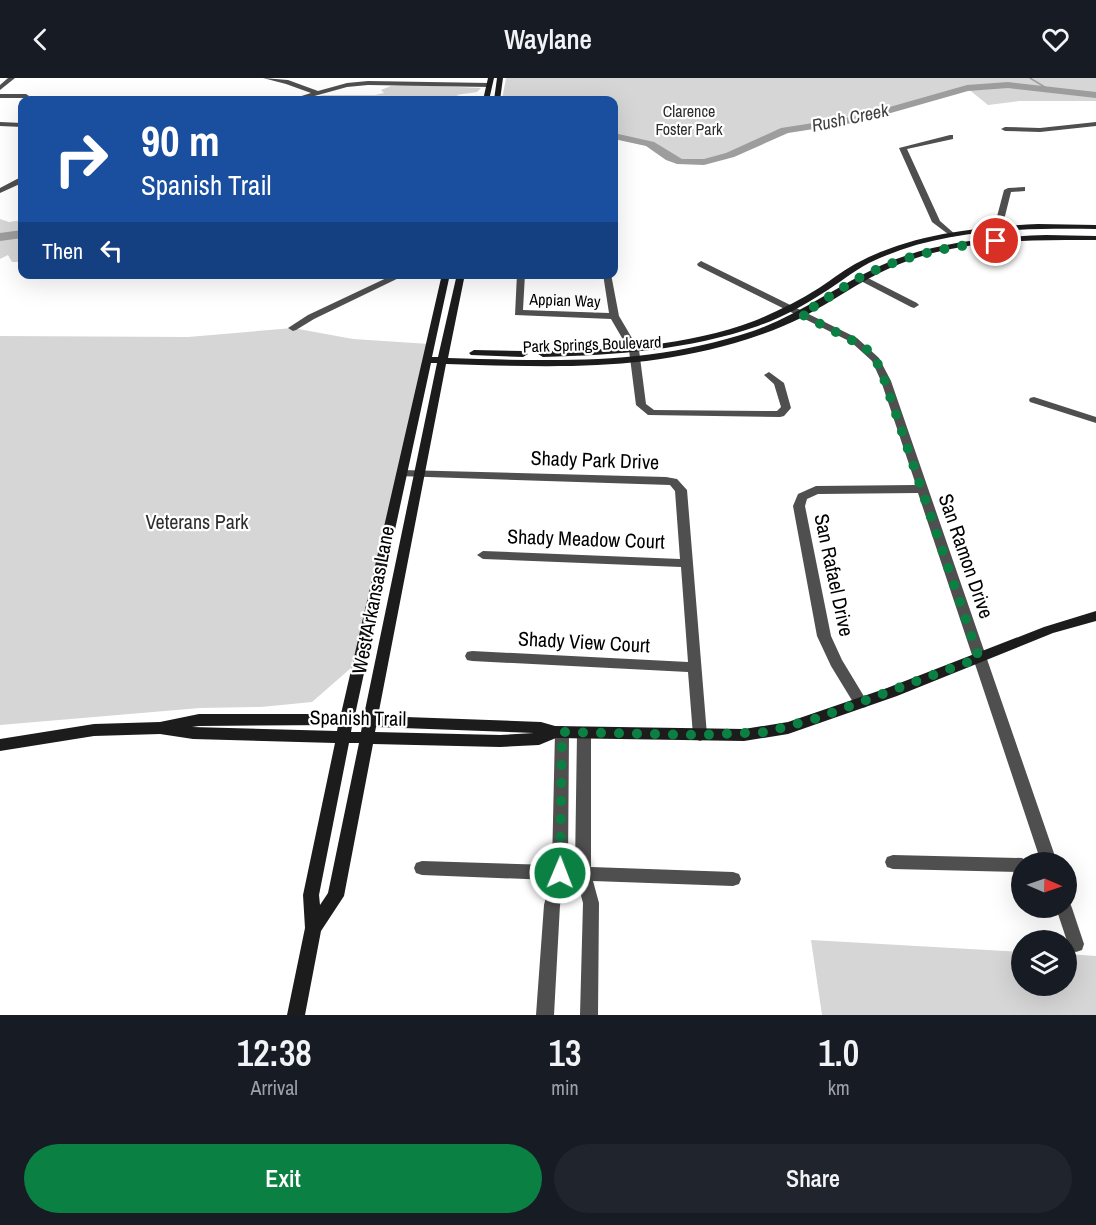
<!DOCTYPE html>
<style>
body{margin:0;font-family:"Archivo Narrow",sans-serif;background:#20242c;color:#f1f3f6;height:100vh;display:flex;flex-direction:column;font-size:22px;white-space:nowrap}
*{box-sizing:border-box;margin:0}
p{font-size:20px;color:#9ea1a6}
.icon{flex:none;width:33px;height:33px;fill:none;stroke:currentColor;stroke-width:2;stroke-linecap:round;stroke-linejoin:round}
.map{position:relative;height:937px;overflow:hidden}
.drawer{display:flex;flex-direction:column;background:#171b24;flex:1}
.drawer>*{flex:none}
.banner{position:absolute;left:18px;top:18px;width:600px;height:183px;border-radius:12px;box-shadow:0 6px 24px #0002;background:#1a4fa0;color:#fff;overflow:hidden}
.needle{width:39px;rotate:92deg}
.buttons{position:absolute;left:1011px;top:774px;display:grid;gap:12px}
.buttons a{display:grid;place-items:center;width:66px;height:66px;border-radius:50%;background:#171b24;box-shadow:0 6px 24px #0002;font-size:30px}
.pin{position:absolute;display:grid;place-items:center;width:51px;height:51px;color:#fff;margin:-26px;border:3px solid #fff;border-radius:50%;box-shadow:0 2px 6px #0007}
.me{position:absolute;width:66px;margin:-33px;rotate:1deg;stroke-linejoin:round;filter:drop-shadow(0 0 4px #0008)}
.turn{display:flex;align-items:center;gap:21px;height:126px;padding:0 24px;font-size:27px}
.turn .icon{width:78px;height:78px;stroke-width:2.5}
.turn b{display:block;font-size:42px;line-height:51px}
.then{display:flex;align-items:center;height:57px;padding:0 24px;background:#0003;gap:12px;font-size:22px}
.eta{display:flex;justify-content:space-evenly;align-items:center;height:102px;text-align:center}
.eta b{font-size:36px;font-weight:600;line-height:42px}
.primary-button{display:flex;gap:12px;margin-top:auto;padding:12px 24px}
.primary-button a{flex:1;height:69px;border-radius:36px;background:#0b8043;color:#fff;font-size:24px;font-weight:600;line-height:69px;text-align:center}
.primary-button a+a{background:#20242c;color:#f1f3f6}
header{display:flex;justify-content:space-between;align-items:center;height:78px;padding:0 24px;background:#171b24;font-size:27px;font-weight:600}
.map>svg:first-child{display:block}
.green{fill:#d6d6d6}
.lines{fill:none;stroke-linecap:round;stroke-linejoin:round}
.stream{stroke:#9d9d9d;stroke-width:1.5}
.river{fill:#9d9d9d;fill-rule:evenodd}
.street{fill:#4f4f4f;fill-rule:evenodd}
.secondary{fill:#1c1c1c;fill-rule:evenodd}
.route{stroke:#0b8043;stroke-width:10;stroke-dasharray:0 18}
.labels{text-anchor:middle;stroke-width:4.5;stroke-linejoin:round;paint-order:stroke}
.far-park-label{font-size:16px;fill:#2d2d2d;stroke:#fff}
.far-street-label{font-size:16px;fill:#000;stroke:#fff}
.far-water-label{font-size:18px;font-style:italic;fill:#3e3e3e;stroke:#fff}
.street-label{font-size:20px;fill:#000;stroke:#fff}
.park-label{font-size:20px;fill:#2d2d2d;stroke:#fff}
</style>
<header><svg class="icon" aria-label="back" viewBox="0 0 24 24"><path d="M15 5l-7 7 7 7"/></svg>Waylane<svg class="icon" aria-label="heart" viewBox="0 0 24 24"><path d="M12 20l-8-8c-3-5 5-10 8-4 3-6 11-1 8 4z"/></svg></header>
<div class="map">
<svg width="1096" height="937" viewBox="0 0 1096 937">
<rect width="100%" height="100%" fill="#fff"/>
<path class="green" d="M506,0H1096V23H1019L988,27L967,10L859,41L785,52L730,77L704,84H681L670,80L650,66L614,58V22H502Z
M414,7L481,10L477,14L456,17L474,22H301L323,17H375L384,15L381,12L391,8Z
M0,141L9,144L22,142V184H12L8,177L0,181Z
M293,250L353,261L429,266L359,583L312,624L261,629L200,630L0,647V258L188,259Z
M811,862L1021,874L1022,908H1066L1067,876L1096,878V937H822Z"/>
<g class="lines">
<path class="stream" d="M1030,0L1053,14"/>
<path class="river" d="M1008,4L1096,14V20L1008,10L968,13L859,44L788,55L734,79L704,87L677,86L666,82L646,68L614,61V55L654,64L682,81H704L726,75L781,50L858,38L967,7Z
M22,152V160L0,163V155Z"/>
<path class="street" d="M8,0H15L0,12V7Z
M263,0L288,2L318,13L347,5L368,3L489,5L492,7L489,9L368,7L347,9L300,22H291L292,21L311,15L286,6Z
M0,16H26L29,18L26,20H0Z
M0,44L22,45V49L0,48Z
M1096,44V48L1040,54L1005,53L1001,51L1005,49L1040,50Z
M950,57H953V61L907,71L940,143L956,157L952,159L932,144L899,70Z
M19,100H22V105L0,115V110Z
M1025,109V113L1011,114L1003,146L1006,150L999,152L995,146L1004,112L1008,110Z
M701,183L857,260L879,280L891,303L1057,784H1041L918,415L818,416L807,421L805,428L831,558L842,582L868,625L866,629L861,630L856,629L831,588L817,558L793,428L798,416L816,408L916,407L881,303L872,283L851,264L698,188L697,186Z
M395,196H407L314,241L296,252L293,253L288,250L308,237Z
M517,196H525L523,232L609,235L603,196H611L619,238L639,272L646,326L654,332L777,333L781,329L774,306L764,297L769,294L784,305L791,330L784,338L780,339L648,337L636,327L629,272L611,241L515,237Z
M860,196L917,225L919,227L914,230L911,229L857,201V197Z
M1034,319L1096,339V345L1030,324L1029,322L1030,320Z
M402,392L666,399L677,401L687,412L707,657L705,661L700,663L695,661L693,657L688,594L472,583L467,582L465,578L467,574L472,573L688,584L681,489L483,481L477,477L483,473L680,481L675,413L670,407L398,398L396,396Z
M562,648L567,650L569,654L568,788H575L577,655L579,651L584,649L589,651L591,655V789L733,794L739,796L741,801L739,806L733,808L593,803L599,825L598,937H580L583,825L577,803L566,802L560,827L554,937H536L544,827L550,802L422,797L416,795L414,790L416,785L422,783L552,787L555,654L557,650Z
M893,777L1022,780L1029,784H1022V794L893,791L887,789L885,784L887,779Z
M1066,823L1070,825L1072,830L1084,866L1082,872L1076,874L1070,872L1056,830H1066Z"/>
<path class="secondary" d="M488,0H494L489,22H483Z
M497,0H503L500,22H494Z
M1038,146L1096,147V151C1020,150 939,151 869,185C852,194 838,206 823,215C803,228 781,240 758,248C689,272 616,277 543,279L538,276L543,273C614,272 687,268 754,243C776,234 799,223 819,210C833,201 846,190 861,183C915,155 979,149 1038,146Z
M1046,157L1096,158V162C1027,162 954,161 890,190C860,203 833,223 803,239C785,248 767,255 748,261C644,294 553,289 446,286L378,638L541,644L555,648L744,651L788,644L887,610L1044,549L1096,533V543L1053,555L897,618L788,656L744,663L556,660L539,667L500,669L373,666L344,818L321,853L305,937H287L305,850L303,817L335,665L193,661L160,656L94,658L0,673V661L94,646L160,644L199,636H341L442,196H450L432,279H438L457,196H465L448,280C556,283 648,288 753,253C799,237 838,207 882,187C933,164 991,159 1046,157ZM431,285H437L364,637H355ZM338,647L337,653L192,649L199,648ZM352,648H362L361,654H351ZM376,649L534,655L500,657L375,654ZM349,665H359L328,815L320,827L319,817Z
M474,272L523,273L528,276L523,279L471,277L469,275Z"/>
</g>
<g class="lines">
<path class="route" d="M560,795L562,654L700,657L767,654L818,640L979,580L880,289L865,269L801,236C822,225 840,210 861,199C903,177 949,169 996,163"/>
</g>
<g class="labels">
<g class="far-park-label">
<text x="689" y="39">Clarence<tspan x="689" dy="18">Foster Park</tspan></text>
</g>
<g class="far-street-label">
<text transform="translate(565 222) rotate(2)" y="6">Appian Way</text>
<text transform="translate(592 266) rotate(-2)" y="6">Park Springs Boulevard</text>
</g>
<g class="far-water-label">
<text transform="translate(850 40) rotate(-12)" y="6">Rush Creek</text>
</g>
<g class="street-label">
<text transform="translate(595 382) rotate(2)" y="7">Shady Park Drive</text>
<text transform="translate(586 461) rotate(2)" y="7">Shady Meadow Court</text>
<text transform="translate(966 478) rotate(71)" y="7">San Ramon Drive</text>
<text transform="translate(834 497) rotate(78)" y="7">San Rafael Drive</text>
<text transform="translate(373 522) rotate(-79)" y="7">West Arkansas Lane</text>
<text transform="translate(584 564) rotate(3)" y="7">Shady View Court</text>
<text transform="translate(358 640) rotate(1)" y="7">Spanish Trail</text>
</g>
<g class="park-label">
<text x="197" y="451">Veterans Park</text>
</g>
</g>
</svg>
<div class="buttons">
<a><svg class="needle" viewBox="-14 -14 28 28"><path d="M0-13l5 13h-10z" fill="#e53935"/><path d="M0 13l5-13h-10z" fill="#9ea1a6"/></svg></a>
<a><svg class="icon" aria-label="layers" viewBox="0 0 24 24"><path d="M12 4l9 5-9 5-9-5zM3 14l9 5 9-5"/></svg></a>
</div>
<div class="pin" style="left:996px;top:163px;background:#d93025"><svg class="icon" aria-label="arrive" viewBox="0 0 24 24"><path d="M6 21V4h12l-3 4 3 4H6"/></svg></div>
<svg class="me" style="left:560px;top:795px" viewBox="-20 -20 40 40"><circle r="17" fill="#0b8043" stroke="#fff" stroke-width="3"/><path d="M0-11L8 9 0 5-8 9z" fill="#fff"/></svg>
<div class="banner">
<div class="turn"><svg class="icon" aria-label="right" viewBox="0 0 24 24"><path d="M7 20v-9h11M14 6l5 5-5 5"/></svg><div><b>90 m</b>Spanish Trail</div></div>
<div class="then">Then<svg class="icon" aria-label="left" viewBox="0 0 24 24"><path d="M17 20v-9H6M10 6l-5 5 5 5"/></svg></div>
</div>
</div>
<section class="drawer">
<div class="eta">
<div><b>12:38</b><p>Arrival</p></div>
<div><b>13</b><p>min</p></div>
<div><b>1.0</b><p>km</p></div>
</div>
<div class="primary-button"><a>Exit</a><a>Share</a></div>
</section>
